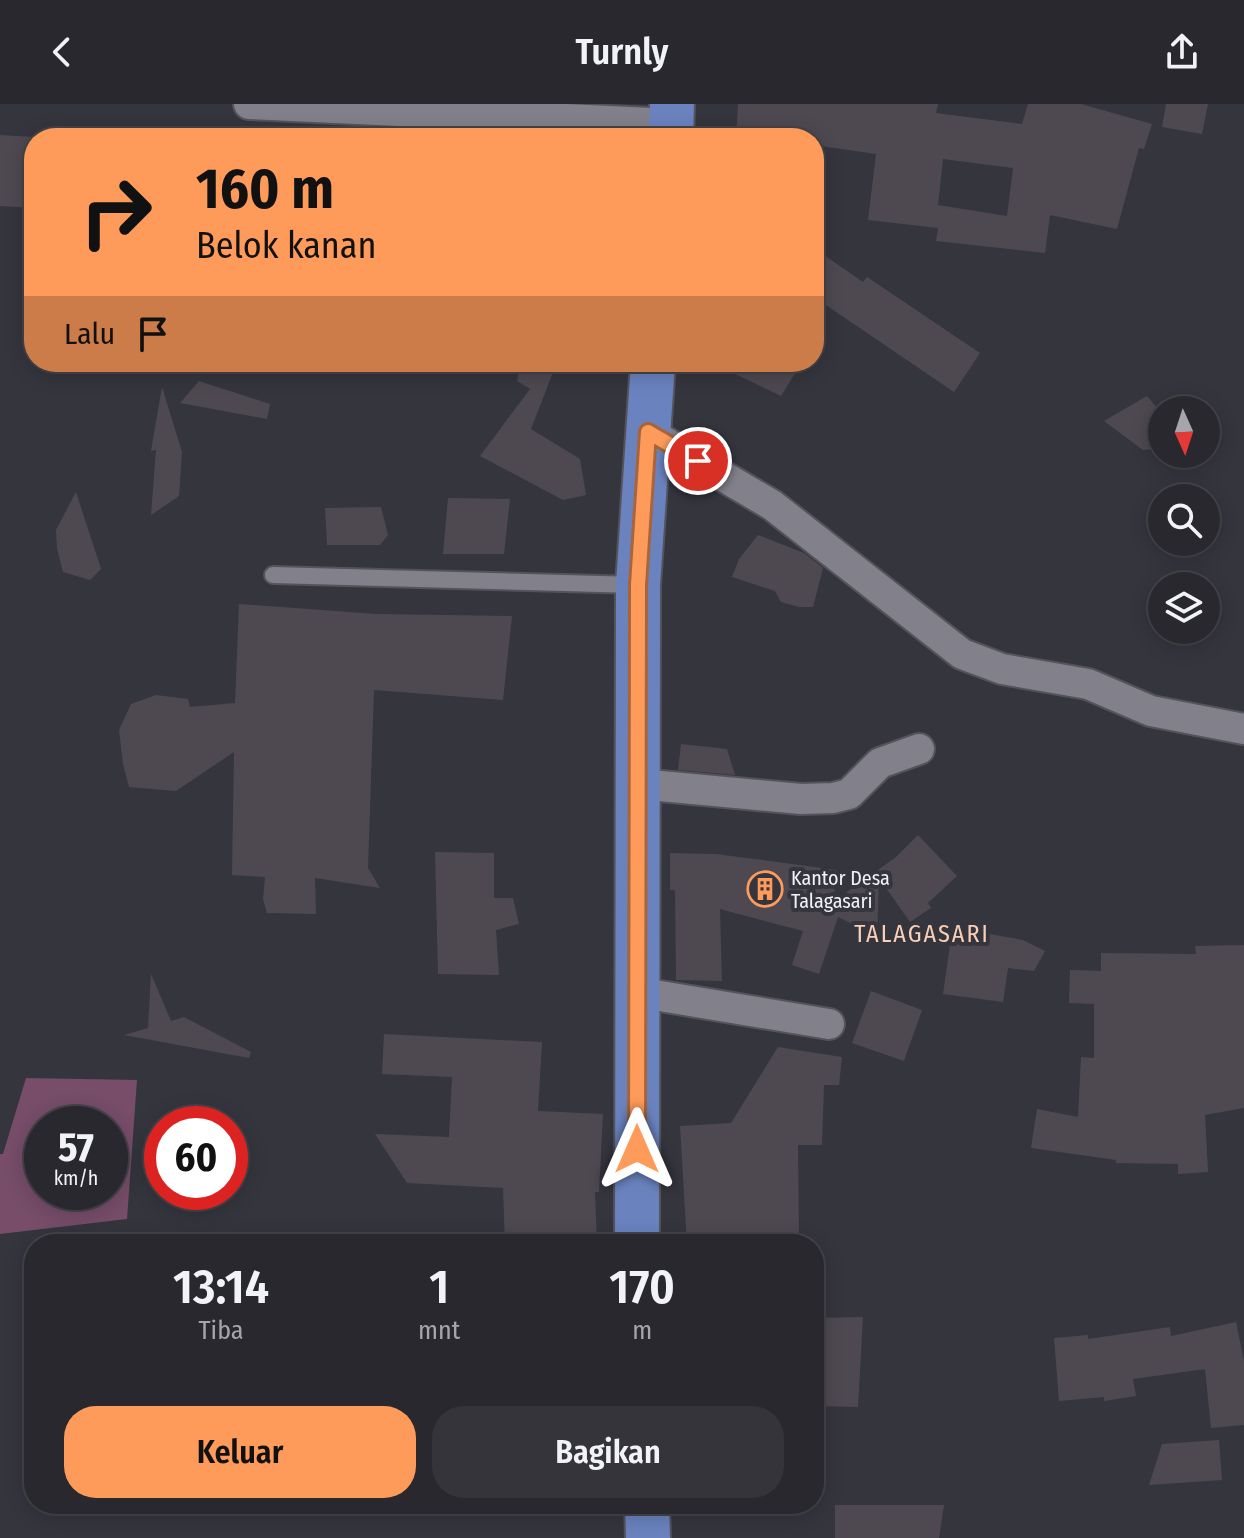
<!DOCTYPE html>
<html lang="id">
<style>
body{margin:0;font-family:"Fira Sans Condensed",sans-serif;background:#34343a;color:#f1f3f6;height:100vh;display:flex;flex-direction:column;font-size:30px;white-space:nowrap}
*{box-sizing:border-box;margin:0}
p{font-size:26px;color:#a5a6aa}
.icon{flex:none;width:44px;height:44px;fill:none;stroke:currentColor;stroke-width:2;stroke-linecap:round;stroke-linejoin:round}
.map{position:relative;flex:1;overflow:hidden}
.details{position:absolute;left:24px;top:1130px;width:800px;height:280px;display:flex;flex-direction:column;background:#28282e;border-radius:32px;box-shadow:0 4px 20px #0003,0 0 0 2px #44444a}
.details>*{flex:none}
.hud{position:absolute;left:24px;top:24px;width:800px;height:244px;border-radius:32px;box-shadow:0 4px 20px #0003,0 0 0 2px #44444a;background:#ff9b5a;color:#111;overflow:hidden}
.needle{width:52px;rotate:177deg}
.fabs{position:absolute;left:1148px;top:292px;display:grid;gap:16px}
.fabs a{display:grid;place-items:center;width:72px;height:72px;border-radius:50%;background:#28282e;box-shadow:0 4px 20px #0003,0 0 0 2px #44444a;font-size:40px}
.speed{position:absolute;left:24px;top:1002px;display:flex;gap:16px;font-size:40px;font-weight:700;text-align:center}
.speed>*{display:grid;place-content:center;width:104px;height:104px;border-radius:50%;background:#28282e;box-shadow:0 4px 20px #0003,0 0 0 2px #44444a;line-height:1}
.speed small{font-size:20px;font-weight:400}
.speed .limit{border:12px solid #d22;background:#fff;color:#111}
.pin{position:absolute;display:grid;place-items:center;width:68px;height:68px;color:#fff;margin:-34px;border:4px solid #fff;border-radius:50%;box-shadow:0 2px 8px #0007}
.me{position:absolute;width:88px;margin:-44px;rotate:0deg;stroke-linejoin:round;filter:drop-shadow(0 0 6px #0008)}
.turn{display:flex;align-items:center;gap:28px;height:168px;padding:0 40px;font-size:36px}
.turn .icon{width:104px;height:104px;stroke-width:2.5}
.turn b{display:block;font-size:56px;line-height:68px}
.then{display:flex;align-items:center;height:76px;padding:0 40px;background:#0003;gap:16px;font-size:30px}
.eta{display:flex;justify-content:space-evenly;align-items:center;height:136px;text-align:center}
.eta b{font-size:48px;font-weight:600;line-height:56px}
.cta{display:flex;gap:16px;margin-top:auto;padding:16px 40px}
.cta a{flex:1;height:92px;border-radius:32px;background:#ff9b5a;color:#111;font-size:32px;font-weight:600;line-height:92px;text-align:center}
.cta a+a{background:#34343a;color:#f1f3f6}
header{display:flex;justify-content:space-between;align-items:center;height:104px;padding:0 40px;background:#28282e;font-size:36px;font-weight:600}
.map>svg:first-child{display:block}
.green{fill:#774d6a;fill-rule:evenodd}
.building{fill:#4e4951;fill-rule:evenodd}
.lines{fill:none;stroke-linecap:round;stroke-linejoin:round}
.service-casing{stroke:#54535b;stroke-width:20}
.minor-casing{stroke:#54535b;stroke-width:34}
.primary-casing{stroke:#54535b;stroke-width:48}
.service{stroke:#82818b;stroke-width:16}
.minor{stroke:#82818b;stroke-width:30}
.primary{stroke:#6a83bf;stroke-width:44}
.route-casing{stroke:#a6653a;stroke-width:20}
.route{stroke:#ff9b5a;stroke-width:14}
.labels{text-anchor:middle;stroke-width:8;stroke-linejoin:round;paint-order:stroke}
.poi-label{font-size:20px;fill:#f2f1f7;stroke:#35353e;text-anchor:start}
.quarter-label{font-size:24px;letter-spacing:2px;fill:#fbcfb6;stroke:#35353e}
</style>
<header><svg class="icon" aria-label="back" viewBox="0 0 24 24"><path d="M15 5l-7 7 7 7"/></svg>Turnly<svg class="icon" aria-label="share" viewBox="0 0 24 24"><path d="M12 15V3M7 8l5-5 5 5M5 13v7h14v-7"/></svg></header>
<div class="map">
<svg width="1244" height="1434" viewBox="0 0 1244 1434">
<rect width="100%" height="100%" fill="#35353e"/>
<path class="green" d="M26,974L137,976L127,1115L0,1130V1050H3ZM42,1020H110V1088H42Z"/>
<path class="building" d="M738,0H938L936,9L1022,20L1028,0H1081L1152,20L1144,45L1139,44L1117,125L1050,111L1045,149L936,137L938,124L868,116L876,50L814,41V34H736ZM943,55L1013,64L1007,112L938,101Z
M1166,0H1208L1202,30L1162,23Z
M0,31L34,33V104L0,102Z
M814,144L863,178L867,173L980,249L954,288L814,193Z
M521,258H557L531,325L580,355L586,391L563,396L480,352L530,285L517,277Z
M710,258H802L781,292Z
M199,277L270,300L267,315L180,299Z
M162,283L182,348L179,392L151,411L156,346L151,347Z
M1147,292L1162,310V332L1153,345L1143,346L1104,317Z
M76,388L101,465L90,476L63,468L57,444L56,426Z
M448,394L510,395L504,450H443Z
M381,403L388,431L380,441H327L325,404Z
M758,431L804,449L823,464L813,503H799L781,498L775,487L732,473L739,455Z
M239,500L376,510L512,512L503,596L374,586L368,764L380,784L315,774L316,810L267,809L263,795L265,773L232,771L234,648L176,687L129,683L123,660L119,626L131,600L156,591L188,595L190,603L235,599Z
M681,640L727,645L735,671L678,666Z
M918,731L957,772L928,799L931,804L910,818L879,774L877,832L838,813L819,870L792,861L803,827L720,805L722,877L676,876L675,786H670V749L716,750L837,766L833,798L896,753Z
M435,748L494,749V794H513L519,820L496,826L499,871L438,870Z
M978,828L1023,836L1045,847L1034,867L1008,864L1003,898L943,890L950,841Z
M1244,841V1004L1205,1011L1208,1068L1178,1070V1060L1116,1059V1056L1031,1044L1037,1005L1078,1013L1081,953L1094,954V900L1069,899L1070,866L1101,867V849L1196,850L1195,842Z
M151,870L171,917L184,913L251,948L249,954L124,931L148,924Z
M871,887L922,906L904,957L852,939Z
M384,930L542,938L538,1007L603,1010L599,1088H595L597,1140H505L503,1084L407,1079L375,1030L449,1033L452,973L382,970Z
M778,943L842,953L839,981H824L822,1041H798L799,1140H687L680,1022L731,1019Z
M863,1213L858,1303L814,1302V1214Z
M1236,1218L1244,1257V1321L1211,1324L1205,1265L1133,1275L1136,1292L1104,1297V1293L1059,1297L1054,1234L1088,1231V1235L1170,1223L1171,1232Z
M1219,1336L1222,1376L1149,1381L1162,1340Z
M835,1401H944L939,1434H835Z"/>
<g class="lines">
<defs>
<path id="service" d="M273,471L637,481"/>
<path id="minor" d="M249,0L672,20
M648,328L772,401L962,550L1002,565L1088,580L1151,607L1244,625
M639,680L801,695L833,694L849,690L880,659L919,645
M636,888L829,920"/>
<path id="primary" d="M671,34L672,0
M637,1140L638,481L653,258
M647,1400L648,1434"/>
</defs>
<use href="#service" class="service-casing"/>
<use href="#minor" class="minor-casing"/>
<use href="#primary" class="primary-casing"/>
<use href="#service" class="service"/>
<use href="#minor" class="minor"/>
<use href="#primary" class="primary"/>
</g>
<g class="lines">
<defs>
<path id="route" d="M637,1045L638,481L648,328L698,357"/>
</defs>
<use href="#route" class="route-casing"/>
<use href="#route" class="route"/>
</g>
<defs>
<symbol id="building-ring" viewBox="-11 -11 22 22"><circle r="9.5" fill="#35353e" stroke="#ff9b5a" stroke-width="1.5"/><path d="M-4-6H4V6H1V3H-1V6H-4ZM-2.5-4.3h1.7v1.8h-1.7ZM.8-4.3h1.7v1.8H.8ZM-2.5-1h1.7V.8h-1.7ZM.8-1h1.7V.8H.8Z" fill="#ff9b5a"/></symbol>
</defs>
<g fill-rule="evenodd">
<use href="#building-ring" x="745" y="765" width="40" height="40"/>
</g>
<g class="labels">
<g class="poi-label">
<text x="791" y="781">Kantor Desa<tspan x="791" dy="23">Talagasari</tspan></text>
</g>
<g class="quarter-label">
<text x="922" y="838">TALAGASARI</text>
</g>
</g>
</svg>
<div class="fabs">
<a><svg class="needle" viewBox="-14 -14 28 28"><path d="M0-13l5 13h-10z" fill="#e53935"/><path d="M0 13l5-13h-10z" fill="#a5a6aa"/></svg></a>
<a><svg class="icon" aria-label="search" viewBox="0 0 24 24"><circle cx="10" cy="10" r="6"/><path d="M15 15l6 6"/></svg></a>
<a><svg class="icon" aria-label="layers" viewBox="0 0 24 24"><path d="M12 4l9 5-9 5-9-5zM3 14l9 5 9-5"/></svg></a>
</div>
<div class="speed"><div>57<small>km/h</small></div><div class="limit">60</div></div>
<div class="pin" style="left:698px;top:357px;background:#d93025"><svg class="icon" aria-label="arrive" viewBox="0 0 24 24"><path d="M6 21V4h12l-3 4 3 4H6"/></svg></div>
<svg class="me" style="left:637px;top:1045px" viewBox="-20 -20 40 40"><path d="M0-17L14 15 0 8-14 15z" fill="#ff9b5a" stroke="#fff" stroke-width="4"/></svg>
<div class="hud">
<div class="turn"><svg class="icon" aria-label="right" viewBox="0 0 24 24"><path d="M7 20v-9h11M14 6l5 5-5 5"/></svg><div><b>160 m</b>Belok kanan</div></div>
<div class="then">Lalu<svg class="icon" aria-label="arrive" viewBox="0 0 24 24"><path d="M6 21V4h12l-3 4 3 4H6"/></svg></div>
</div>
<section class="details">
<div class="eta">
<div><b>13:14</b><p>Tiba</p></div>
<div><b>1</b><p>mnt</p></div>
<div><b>170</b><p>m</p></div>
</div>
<div class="cta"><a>Keluar</a><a>Bagikan</a></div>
</section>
</div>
